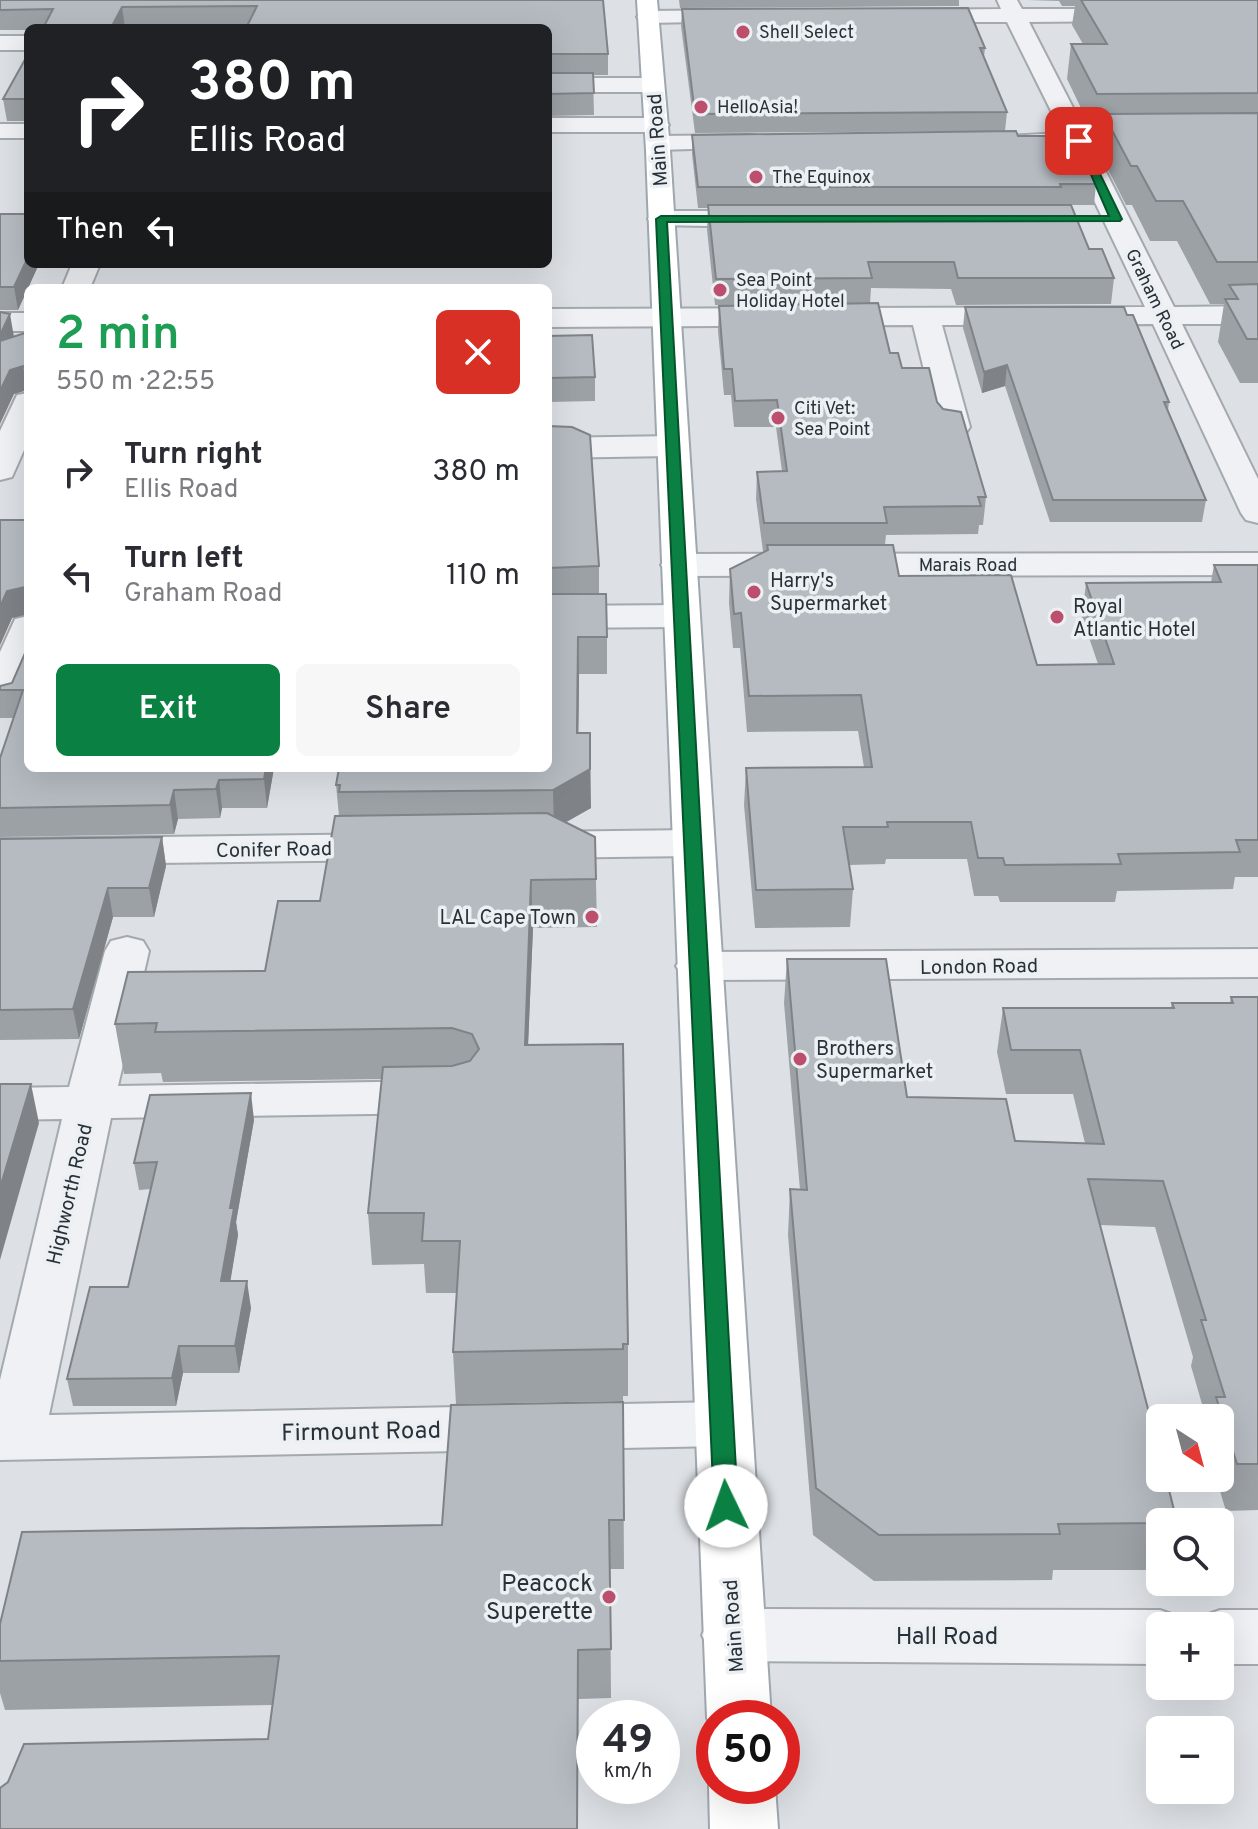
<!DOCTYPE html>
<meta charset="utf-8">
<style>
body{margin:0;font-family:Overpass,sans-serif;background:#f7f7f7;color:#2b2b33;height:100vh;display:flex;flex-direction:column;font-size:30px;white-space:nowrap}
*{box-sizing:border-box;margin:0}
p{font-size:26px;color:#7c7c81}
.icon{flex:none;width:44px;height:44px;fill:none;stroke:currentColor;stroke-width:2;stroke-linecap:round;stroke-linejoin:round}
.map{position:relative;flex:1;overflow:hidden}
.details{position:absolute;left:24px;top:284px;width:528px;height:488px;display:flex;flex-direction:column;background:#fff;border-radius:12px;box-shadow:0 8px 32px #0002}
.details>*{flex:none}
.banner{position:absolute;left:24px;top:24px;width:528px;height:244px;border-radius:12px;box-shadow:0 8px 32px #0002;background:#202124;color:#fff;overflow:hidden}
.needle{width:52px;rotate:144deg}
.tools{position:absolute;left:1146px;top:1404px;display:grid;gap:16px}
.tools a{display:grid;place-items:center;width:88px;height:88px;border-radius:12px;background:#fff;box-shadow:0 8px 32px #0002;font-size:40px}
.speed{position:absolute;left:576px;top:1700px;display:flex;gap:16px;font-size:40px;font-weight:700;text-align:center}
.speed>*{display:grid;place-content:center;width:104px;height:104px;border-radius:50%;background:#fff;box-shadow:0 8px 32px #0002;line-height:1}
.speed small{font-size:20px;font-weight:400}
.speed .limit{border:12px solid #d22;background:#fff;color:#111}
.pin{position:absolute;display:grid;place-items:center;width:68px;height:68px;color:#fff;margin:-34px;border-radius:16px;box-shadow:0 4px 12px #0006}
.me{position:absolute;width:88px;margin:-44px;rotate:357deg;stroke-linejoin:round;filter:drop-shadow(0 0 6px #0008)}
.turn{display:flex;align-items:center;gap:28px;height:168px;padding:0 32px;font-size:36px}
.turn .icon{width:104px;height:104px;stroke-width:2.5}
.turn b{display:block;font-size:56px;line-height:68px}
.then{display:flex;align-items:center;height:76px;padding:0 32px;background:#0003;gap:16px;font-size:30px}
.round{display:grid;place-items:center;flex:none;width:84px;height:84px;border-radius:12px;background:#f7f7f7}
.headline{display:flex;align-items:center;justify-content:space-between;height:136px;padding:0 32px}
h1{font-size:48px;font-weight:600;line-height:60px;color:#1e9e55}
.action{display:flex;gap:16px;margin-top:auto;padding:16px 32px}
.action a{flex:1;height:92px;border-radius:12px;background:#0b8043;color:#fff;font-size:32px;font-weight:600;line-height:92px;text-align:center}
.action a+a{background:#f7f7f7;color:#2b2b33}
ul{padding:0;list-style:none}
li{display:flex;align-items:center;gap:24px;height:104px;padding:0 32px}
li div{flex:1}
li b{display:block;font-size:30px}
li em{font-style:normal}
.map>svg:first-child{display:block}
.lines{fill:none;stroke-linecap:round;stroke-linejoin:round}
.minor-casing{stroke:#a3a9ae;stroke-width:4}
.major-casing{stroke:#9ea7af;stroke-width:4}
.minor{fill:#eff1f4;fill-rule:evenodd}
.major{fill:#fff;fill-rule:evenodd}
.wall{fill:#9ca1a6}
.shaded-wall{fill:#7f8387}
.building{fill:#b5bbc1;stroke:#7f8387;stroke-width:2}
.route{fill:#0b8043;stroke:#07532c;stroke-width:2}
.poi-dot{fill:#bd4f6e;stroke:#ecf0f3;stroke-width:3}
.labels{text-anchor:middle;stroke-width:7;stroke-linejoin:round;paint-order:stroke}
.far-poi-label{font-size:18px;fill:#28313a;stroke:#ecf0f3;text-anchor:start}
.far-street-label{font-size:18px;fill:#28313a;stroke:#ecf0f3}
.street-label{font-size:20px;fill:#28313a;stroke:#ecf0f3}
.poi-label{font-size:20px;fill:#28313a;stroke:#ecf0f3;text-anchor:start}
.near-street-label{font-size:24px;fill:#28313a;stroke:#ecf0f3}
.near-poi-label{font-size:24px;fill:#28313a;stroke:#ecf0f3;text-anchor:end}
</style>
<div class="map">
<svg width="1258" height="1829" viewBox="0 0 1258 1829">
<rect width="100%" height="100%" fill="#dde1e5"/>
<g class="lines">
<defs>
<path id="minor" d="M997,0H1017L1022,9H1133L1144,15L1133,21L1029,22L1086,133H1258V147L1094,148L1174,307L1258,306V324H1182L1258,479V523L1246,520L1241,513L1153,324L942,325L970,427L965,434L954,436L943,434L938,427L913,325L548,327V309L1145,307L1069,148H1016L1007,146L1004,141L1007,136L1062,133L1007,22H910L899,16L910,10L1001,9Z
M741,10L752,16L749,21L648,23L637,17L648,11Z
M0,36H28V50H0Z
M548,78H653L661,80L664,85L661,90L653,92H548Z
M548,118H657L665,120L669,125L665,130L657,132H548Z
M0,124H28V138H0Z
M752,135L761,137L764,142L761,147L658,150L649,148L646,143L649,138L658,136Z
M661,211H767L776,213L780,219L776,225L767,227L652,225L648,219L652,213Z
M72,264H100L90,288H62Z
M0,313H28V331H0Z
M28,393V441L12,477L0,480V431L17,395Z
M673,436L684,439L689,446L684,453L673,456L548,458V438Z
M1258,553V575L679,576L667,572L661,565L667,558L679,554Z
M681,605L694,608L699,616L694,624L681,627L548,628V606Z
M28,616V677L14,709L0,713V652L15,619Z
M693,830L708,834L714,843L708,852L693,856L535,858L520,854L514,845L520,836L535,832Z
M391,834L406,838L412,847L406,856L391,860L0,865V839Z
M127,937L143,941L149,951L118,1086L438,1081L455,1086L462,1097L455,1108L438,1113L111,1118L49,1415L722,1402L742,1408L750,1424L742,1440L722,1446L0,1460V1380L62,1119L0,1120V1088L69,1087L105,951L111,941Z
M1258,949V977L699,980L683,976L676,966L683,956L699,952Z
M733,1609L1160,1610L1182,1618L1186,1626H1160V1664L733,1661L711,1654L702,1635L711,1616Z
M1220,1610H1258V1664H1220V1626H1194L1198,1618Z"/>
<path id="major" d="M637,0H657L670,150L771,1718H714V1733L707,1718L646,150Z
M714,1775V1786H775L778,1829H710L709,1786Z"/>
</defs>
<use href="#minor" class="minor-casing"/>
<use href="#major" class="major-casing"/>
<use href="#minor" class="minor"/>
<use href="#major" class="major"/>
</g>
<path class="wall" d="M0,0H603L608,54V75H593L594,115L548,116V28L247,26L28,28V30H0Z
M679,0H959V6L680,8Z
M1027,0H1258V383H1240L1218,342L1224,304H1210L1177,241H1150L1132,205H1126L1101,156L1105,131H1092L1067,79L1071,44H1083L1072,25L1075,6H1062L1059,1Z
M682,9L985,48L984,57L1007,112L1005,131L695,133L681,26Z
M28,54V121H7L3,99Z
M692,135L1018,136L1096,184L1094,205H1071L1089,249L1114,278L1111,304L956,305L951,289L871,288L870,304L890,353L902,368L937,402L986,497L983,525H979L978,534L886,535L885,545L899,576L1037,665L1098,664L1082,617L1086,583L1211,582L1214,565H1258V877H1235L1233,889L1117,891L1115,902H1000L998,896H974L967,859H886L885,864L849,865L853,889L850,927L755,928L744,805L746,768L864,767L858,731L747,732L740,648H733L729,603L730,569L766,551H763L756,499L757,472L782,471L776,427H734L731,395H724L718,331L719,306L777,305H715L707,230L708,208H698L692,154Z
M0,214L28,264H39L18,310H0Z
M965,307L1169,402L1168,410L1206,500L1202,522H1050L1005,386L982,393L963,328Z
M28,332V420L27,390L14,394L13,337Z
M548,336L595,377V401L548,402Z
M548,426L599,566V594L607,637V674H579L578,733L591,808L566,822L595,837L597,927L533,928L528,1045L628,1344V1396H623V1401L456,1404L453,1352L457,1293H426L424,1264L372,1265L368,1213L382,1079L163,1082L161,1073L124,1074L115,1024L265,971L320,901L339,816L336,785L548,768Z
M0,520L274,768L267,808H222L220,818L178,819L174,834L0,837V758L14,718H0V686L12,683L26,651L25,615L12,618L0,645Z
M162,837L166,866L154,917H113L79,1039L0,1040V839Z
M787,959L907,1097L1015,1141L1085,1143L1073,1094H1006L997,1052L1003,1008H1171L1172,1003H1230L1231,997H1258V1510L1226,1511L1216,1478H1220V1418H1206L1191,1366L1193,1357L1155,1227L1100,1225L1160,1522V1570H1053L1052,1580L874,1581L813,1535L788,1235L790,1189L800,1190L784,1003Z
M254,1120L236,1222L238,1235L230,1281L251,1308L239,1373H183L176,1406H73L67,1379L128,1287L151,1189L139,1190L134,1163Z
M623,1402L624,1569H610L611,1698L579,1699L268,1739L273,1705L5,1710L0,1693V1624L442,1525Z"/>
<path class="shaded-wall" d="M122,7L125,28H111Z
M28,257V264H39L18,310L14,287Z
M10,314L14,337L0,360V335Z
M1007,365L1005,386L982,393L984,372Z
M23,366L27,390L14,394L0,424V391L10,370Z
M25,587L28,614L12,618L0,645V607L7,591Z
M578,637L579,674L578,771L577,733Z
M590,733L591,808L554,829L553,790Z
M266,768H274L267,808L264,779Z
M219,780L222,808L220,818L216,789Z
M174,790L178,819L174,834L170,805Z
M162,837L166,866L154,917L149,888Z
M531,880L533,928L526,1095L525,1045Z
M108,888L113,917L79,1039L73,1009Z
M31,1084L39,1123L0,1260V1188Z
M251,1093L254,1120L236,1222L238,1235L226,1308L221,1281L230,1208Z
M247,1281L251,1308L239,1373L235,1346Z
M179,1346L183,1373L176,1406L172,1378Z
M578,1650V1829H577Z"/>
<path class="building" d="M0,0H603L608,54H548V28H246L257,6L122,7L111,28H43L53,9L0,10Z
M1081,0H1258V93L1097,94L1071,44H1107Z
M968,8L985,48H980L1007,112L695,114L682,9Z
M28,54V102L25,99H3Z
M548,73H593L594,93L548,94Z
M1258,113V262H1217L1183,201H1156L1137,166H1131L1106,119H1110L1107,114Z
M1016,131L1018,136H1073L1096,184H1060L1061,187H698L692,135Z
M708,205H1071L1089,249H1102L1114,278H958L954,262H868L872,278L716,279Z
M0,214H28V257L14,287H0Z
M1258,284V339H1247L1225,299H1238L1229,285Z
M878,303L890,353H898L902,368H929L937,402L943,409L961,412L986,497H978L981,506L884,507L887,523H764L757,472L787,471L777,400L735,401L732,369H724L719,306Z
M965,307H1124L1127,315H1133L1140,332L1169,402H1164L1206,500H1053L1007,365L984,372Z
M0,312L10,314L0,335Z
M28,332V413H27V369L23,366L10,370L0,391V341Z
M592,335L595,377L548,378V336Z
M548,426L572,427L590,435L599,566L548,568Z
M0,520H28V768H266L264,779L219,780L216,789L174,790L170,805L0,808V758L23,690H0V686L12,683L26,651L25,587L7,591L0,607Z
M767,545H893L899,576L1011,575L1037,665L1114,664L1086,583L1221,582L1214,565H1258V840H1236L1240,852L1118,854L1121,864L1005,865L1003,858H978L971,822H887L888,827H843L853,889L756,890L746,768L872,767L861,695L749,696L741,613L734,614L730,569L768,550Z
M548,594H606L607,637H578L577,733H590V769L553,790L339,792L340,785H336L339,768H548Z
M547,813L595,837L596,879L531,880L525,1045L623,1044L628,1344H623V1349L453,1352L460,1241H422L424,1213H368L383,1067L452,1066L470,1061L479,1049L472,1034L452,1028L155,1032L157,1023L115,1024L128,972L265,971L278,901H320L335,816Z
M162,837L149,888H108L73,1009L0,1010V839Z
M787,959H886L907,1097L1006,1099L1015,1141L1104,1144L1080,1050H1011L1003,1008H1174L1172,1003H1233L1231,997H1258V1464H1237L1216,1397H1225L1201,1320H1206L1163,1181L1088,1179L1160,1455V1478H1166L1177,1522H1160V1523L1058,1524L1060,1534L879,1535L816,1488L790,1189L807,1190Z
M0,1084H31L0,1188Z
M251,1093L230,1208H234L221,1281H247L235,1346H179L172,1378L67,1379L90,1287H128L157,1162L134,1163L150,1095Z
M623,1402L624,1520H609L611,1649L578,1650L577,1829H0V1788L8,1782L24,1744L268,1739L279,1656L0,1661V1624L22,1532L442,1525L451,1405Z"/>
<path class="route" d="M1075,138L1084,141L1122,219L1120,221L667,222L738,1506L735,1513L726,1515L718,1513L714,1506L656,219L661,216H1109Z"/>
<g class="poi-dot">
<circle cx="743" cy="32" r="8"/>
<circle cx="701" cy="107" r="8"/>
<circle cx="756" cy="177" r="8"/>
<circle cx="720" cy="290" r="8"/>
<circle cx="778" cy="418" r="8"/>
<circle cx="754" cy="592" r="8"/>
<circle cx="1057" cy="617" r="8"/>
<circle cx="592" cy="917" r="8"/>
<circle cx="800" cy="1059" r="8"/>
<circle cx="609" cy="1597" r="8"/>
</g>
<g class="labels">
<g class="far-poi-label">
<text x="759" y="38">Shell Select</text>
<text x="717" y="113">HelloAsia!</text>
<text x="772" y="183">The Equinox</text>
<text x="736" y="286">Sea Point<tspan x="736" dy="21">Holiday Hotel</tspan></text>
<text x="794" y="414">Citi Vet:<tspan x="794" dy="21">Sea Point</tspan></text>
</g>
<g class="far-street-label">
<text transform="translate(1155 299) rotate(64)" y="6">Graham Road</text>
<text x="968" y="571">Marais Road</text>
</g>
<g class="street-label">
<text transform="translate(657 140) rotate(-94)" y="7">Main Road</text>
<text transform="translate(274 849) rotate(-1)" y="7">Conifer Road</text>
<text transform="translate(979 966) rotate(-1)" y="7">London Road</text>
<text transform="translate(69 1194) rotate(-77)" y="7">Highworth Road</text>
<text transform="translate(733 1626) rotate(-94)" y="7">Main Road</text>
</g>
<g class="poi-label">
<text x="770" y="587">Harry's<tspan x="770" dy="23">Supermarket</tspan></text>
<text x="1073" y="613">Royal<tspan x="1073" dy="23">Atlantic Hotel</tspan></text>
<text x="576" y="924" text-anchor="end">LAL Cape Town</text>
<text x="816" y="1055">Brothers<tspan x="816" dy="23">Supermarket</tspan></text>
</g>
<g class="near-street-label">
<text transform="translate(361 1431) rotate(-1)" y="8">Firmount Road</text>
<text x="947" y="1644">Hall Road</text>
</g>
<g class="near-poi-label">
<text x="593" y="1591">Peacock<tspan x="593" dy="28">Superette</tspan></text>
</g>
</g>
</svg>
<div class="tools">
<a><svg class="needle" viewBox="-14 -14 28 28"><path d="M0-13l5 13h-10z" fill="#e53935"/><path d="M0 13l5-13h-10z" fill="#7c7c81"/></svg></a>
<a><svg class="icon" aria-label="search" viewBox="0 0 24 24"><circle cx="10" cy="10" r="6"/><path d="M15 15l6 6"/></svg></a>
<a>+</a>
<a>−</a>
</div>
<div class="speed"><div>49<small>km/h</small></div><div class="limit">50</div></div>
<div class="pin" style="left:1079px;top:141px;background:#d93025"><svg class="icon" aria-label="arrive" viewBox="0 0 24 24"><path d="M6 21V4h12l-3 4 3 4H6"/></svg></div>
<svg class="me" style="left:726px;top:1506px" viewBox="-20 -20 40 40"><circle r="19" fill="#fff"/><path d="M0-13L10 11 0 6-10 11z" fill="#0b8043"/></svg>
<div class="banner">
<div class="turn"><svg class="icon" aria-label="right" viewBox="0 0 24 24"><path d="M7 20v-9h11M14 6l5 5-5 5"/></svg><div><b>380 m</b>Ellis Road</div></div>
<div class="then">Then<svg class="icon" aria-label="left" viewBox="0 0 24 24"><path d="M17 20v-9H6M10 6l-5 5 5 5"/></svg></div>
</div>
<section class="details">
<div class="headline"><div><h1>2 min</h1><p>550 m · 22:55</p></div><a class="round" style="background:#d93025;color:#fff"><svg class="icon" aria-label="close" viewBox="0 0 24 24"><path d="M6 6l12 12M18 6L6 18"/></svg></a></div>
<ul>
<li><svg class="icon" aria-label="right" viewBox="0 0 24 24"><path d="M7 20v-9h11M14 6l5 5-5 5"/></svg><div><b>Turn right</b><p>Ellis Road</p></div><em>380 m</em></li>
<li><svg class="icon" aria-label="left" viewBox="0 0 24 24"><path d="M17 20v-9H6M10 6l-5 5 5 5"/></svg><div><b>Turn left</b><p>Graham Road</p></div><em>110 m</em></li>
</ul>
<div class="action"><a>Exit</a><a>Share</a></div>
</section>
</div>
